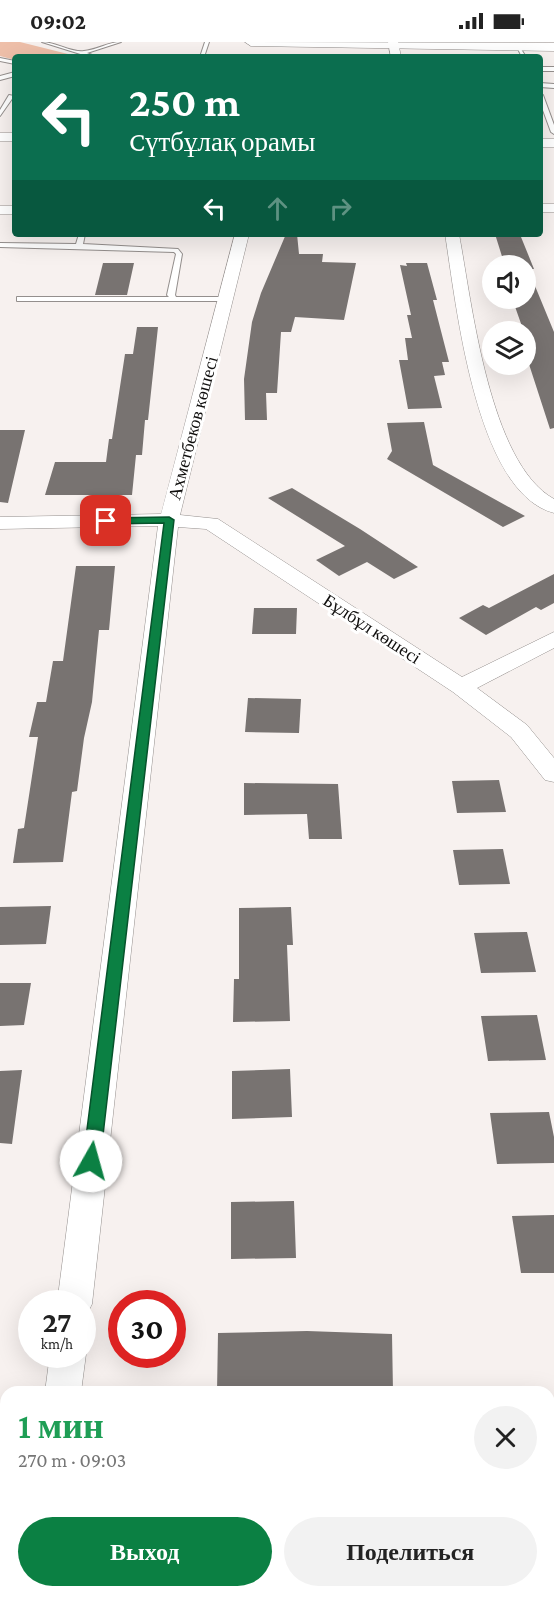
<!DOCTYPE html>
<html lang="ru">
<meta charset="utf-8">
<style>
body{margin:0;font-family:"Crimson Pro",serif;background:#f2f2f2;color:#222;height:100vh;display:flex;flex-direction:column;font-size:22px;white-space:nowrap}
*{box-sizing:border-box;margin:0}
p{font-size:20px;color:#767676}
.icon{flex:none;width:33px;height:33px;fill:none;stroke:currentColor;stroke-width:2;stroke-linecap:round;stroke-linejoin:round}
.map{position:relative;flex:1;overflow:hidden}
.details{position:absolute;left:0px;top:1344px;width:555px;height:212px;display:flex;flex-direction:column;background:#fff;border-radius:18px 18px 0 0;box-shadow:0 6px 24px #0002}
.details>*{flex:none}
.banner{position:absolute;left:12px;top:12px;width:531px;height:183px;border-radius:6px;box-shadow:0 6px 24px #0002;background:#0b6e4f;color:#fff;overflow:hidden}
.controls{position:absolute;left:482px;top:213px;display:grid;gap:12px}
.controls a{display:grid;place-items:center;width:54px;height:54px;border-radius:50%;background:#fff;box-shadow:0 6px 24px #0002;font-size:30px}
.speed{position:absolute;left:18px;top:1248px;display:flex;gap:12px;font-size:30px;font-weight:700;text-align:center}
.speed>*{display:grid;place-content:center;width:78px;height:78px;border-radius:50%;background:#fff;box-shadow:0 6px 24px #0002;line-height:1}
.speed small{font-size:15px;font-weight:400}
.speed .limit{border:9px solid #d22;background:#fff;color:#111}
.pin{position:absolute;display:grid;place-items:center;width:51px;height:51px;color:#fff;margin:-26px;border-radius:12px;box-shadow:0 3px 9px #0006}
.me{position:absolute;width:66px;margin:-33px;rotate:7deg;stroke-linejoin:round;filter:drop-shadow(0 0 4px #0008)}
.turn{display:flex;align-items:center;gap:21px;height:126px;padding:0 18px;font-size:27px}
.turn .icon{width:78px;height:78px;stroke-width:2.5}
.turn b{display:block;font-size:42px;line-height:51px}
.lanes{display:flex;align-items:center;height:57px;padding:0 18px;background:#0003;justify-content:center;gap:30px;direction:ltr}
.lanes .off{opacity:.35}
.round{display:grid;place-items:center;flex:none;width:63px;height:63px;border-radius:32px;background:#f2f2f2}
.summary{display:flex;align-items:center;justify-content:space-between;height:102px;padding:0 18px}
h1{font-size:36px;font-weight:600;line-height:45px;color:#1e9e55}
.action{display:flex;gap:12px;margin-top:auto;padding:12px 18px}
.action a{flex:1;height:69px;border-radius:36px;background:#0b8043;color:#fff;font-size:24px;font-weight:600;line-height:69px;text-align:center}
.action a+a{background:#f2f2f2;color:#222}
.status{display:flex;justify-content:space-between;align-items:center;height:42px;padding:0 30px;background:#fff;direction:ltr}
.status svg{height:16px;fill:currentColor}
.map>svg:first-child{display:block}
.green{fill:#eebfa9}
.building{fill:#787371}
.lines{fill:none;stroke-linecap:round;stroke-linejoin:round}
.service-casing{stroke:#948f8d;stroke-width:2}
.minor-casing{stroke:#948f8d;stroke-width:1}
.tertiary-casing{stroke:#948f8d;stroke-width:1}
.service{fill:#fff;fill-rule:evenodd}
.minor{fill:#fff;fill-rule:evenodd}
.tertiary{fill:#fff;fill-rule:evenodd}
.route{fill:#0b8043;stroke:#07532c;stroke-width:1.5}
.labels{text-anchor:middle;stroke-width:6;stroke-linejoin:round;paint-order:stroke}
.street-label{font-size:18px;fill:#0f0e0d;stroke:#fff}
</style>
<div class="status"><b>09:02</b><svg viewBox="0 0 49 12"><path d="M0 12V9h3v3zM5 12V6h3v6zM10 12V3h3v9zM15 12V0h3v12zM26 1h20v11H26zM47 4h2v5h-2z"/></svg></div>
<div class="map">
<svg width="554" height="1555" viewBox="0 0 554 1555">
<rect width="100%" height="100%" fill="#f7f1ef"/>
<path class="green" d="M0,0H20L80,15H15V18L0,14Z"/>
<path class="building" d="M286,192H297L299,212H323L322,220L356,221L344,278L295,275L291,290H281L277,351H266L267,378H245L244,337L252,280L261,251Z
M495,192H514L515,195H521L534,227H528L554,290V386L550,387L526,313H532L512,256H525V224H505Z
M103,221H134L127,253H95Z
M406,221H427L437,258H433L449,320H442L445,333L434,334L442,366L408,367L399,318H408L405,296H412L407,273H411L400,223L407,224Z
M137,285H158L148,378H145L142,413H136L132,453H45L55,420H106L109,397H112L125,312H133Z
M424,380L433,423L525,474L503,485L387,417L392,409L387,381Z
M0,388H25L8,461L0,460Z
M292,446L360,487L418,525L394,537L367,520L339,534L316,518L345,504L268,456Z
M76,524H115L109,588H99L92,660L84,696L77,749L72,750L63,820L13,821L18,787L24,786L38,695H29L37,660H46L53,619H63Z
M554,532V561L541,568L536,565L486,593L459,576L483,563L489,566Z
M254,566H297L296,592H252Z
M248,656L301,657L299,691L245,690Z
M499,738L506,770L457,771L452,739Z
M244,741L338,742L342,797H309L307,772L244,773Z
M503,807L510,842L459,843L453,808Z
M51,864L46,902L0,903V865Z
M291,865L293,903H287L290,979L233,980L234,937H239V866Z
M527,890L536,930L481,931L474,891Z
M0,941H31L24,983L0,984Z
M537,973L546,1018L488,1019L481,974Z
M290,1027L292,1075L232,1077V1029Z
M22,1028L12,1102L0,1101V1029Z
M549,1070L554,1095V1121L497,1122L490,1071Z
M294,1159L296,1216L231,1217V1160Z
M554,1173V1231H521L512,1174Z
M307,1289L392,1292L393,1350H217L218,1291Z"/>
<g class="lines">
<defs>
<path id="service" d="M42,0C56,0 71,11 84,9C97,8 108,0 121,0L87,11L97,15H90Z
M205,0H209L204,15H200Z
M519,4L526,15H522L517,5Z
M0,16L15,19V22L0,19Z
M540,25H554V29H540Z
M15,30V34L0,38V34Z
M540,41L554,42V46L540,45Z
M540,51L543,53L554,83V92L551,90L540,60Z
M9,53L14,54L0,74V68Z
M79,192H85L83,202L178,207L182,212L175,253L176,255H227L231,257L227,259H17V255H169L167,253L176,212L174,210L0,205V201L76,202Z"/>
<path id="minor" d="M388,0H398L401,15H391Z
M0,91H15V99H0Z
M540,97H554V105H540Z
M540,162H554V170H540Z
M0,164H15V172H0Z
M235,192H249L180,473L218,477L462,635L554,590V606L477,646L527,683L554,716V740L545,738L511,695L453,650L206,487L178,485L92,1262L86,1274L82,1276V1262H57L158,484L0,487V475L161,472Z
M445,192H459C472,261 489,421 554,457V471C475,451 456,260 445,192Z
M82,1303L86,1312L81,1350H45L50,1312H82Z
M19,1550H59V1555H19Z"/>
<path id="tertiary" d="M245,0L554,1V9L251,4Z"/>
</defs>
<use href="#service" class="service-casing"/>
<use href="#minor" class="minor-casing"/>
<use href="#tertiary" class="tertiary-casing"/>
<use href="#service" class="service"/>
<use href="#minor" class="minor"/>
<use href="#tertiary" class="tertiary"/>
</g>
<path class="route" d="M169,475L174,478L100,1119L97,1124L91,1127L85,1124L83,1119L164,481L106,482L101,479L106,476Z"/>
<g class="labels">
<g class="street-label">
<text transform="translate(193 386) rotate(-75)" y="6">Ахметбеков көшесі</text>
<text transform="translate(372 587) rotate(33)" y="6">Бұлбұл көшесі</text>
</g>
</g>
</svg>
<div class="controls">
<a><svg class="icon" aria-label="sound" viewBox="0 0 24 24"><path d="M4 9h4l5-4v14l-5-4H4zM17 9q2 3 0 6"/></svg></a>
<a><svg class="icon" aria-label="layers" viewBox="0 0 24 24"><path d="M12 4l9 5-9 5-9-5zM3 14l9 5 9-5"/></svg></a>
</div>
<div class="speed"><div>27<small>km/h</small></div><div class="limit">30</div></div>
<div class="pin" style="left:106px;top:479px;background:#d93025"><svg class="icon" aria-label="arrive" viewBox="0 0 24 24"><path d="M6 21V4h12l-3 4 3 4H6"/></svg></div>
<svg class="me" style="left:91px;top:1119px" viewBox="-20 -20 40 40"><circle r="19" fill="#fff"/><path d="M0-13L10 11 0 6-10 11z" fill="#0b8043"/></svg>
<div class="banner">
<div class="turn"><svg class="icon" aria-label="left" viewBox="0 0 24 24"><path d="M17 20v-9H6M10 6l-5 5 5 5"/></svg><div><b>250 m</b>Cүтбұлақ орамы</div></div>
<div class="lanes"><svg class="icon" aria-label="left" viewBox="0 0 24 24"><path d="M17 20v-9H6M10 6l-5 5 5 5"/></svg><svg class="icon off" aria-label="ahead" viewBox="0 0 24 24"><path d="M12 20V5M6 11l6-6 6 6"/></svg><svg class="icon off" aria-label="right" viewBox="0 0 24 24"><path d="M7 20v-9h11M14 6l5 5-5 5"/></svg></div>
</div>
<section class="details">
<div class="summary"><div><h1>1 мин</h1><p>270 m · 09:03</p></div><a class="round"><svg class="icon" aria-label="close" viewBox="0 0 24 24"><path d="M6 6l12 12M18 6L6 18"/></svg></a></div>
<div class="action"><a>Выход</a><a>Поделиться</a></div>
</section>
</div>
